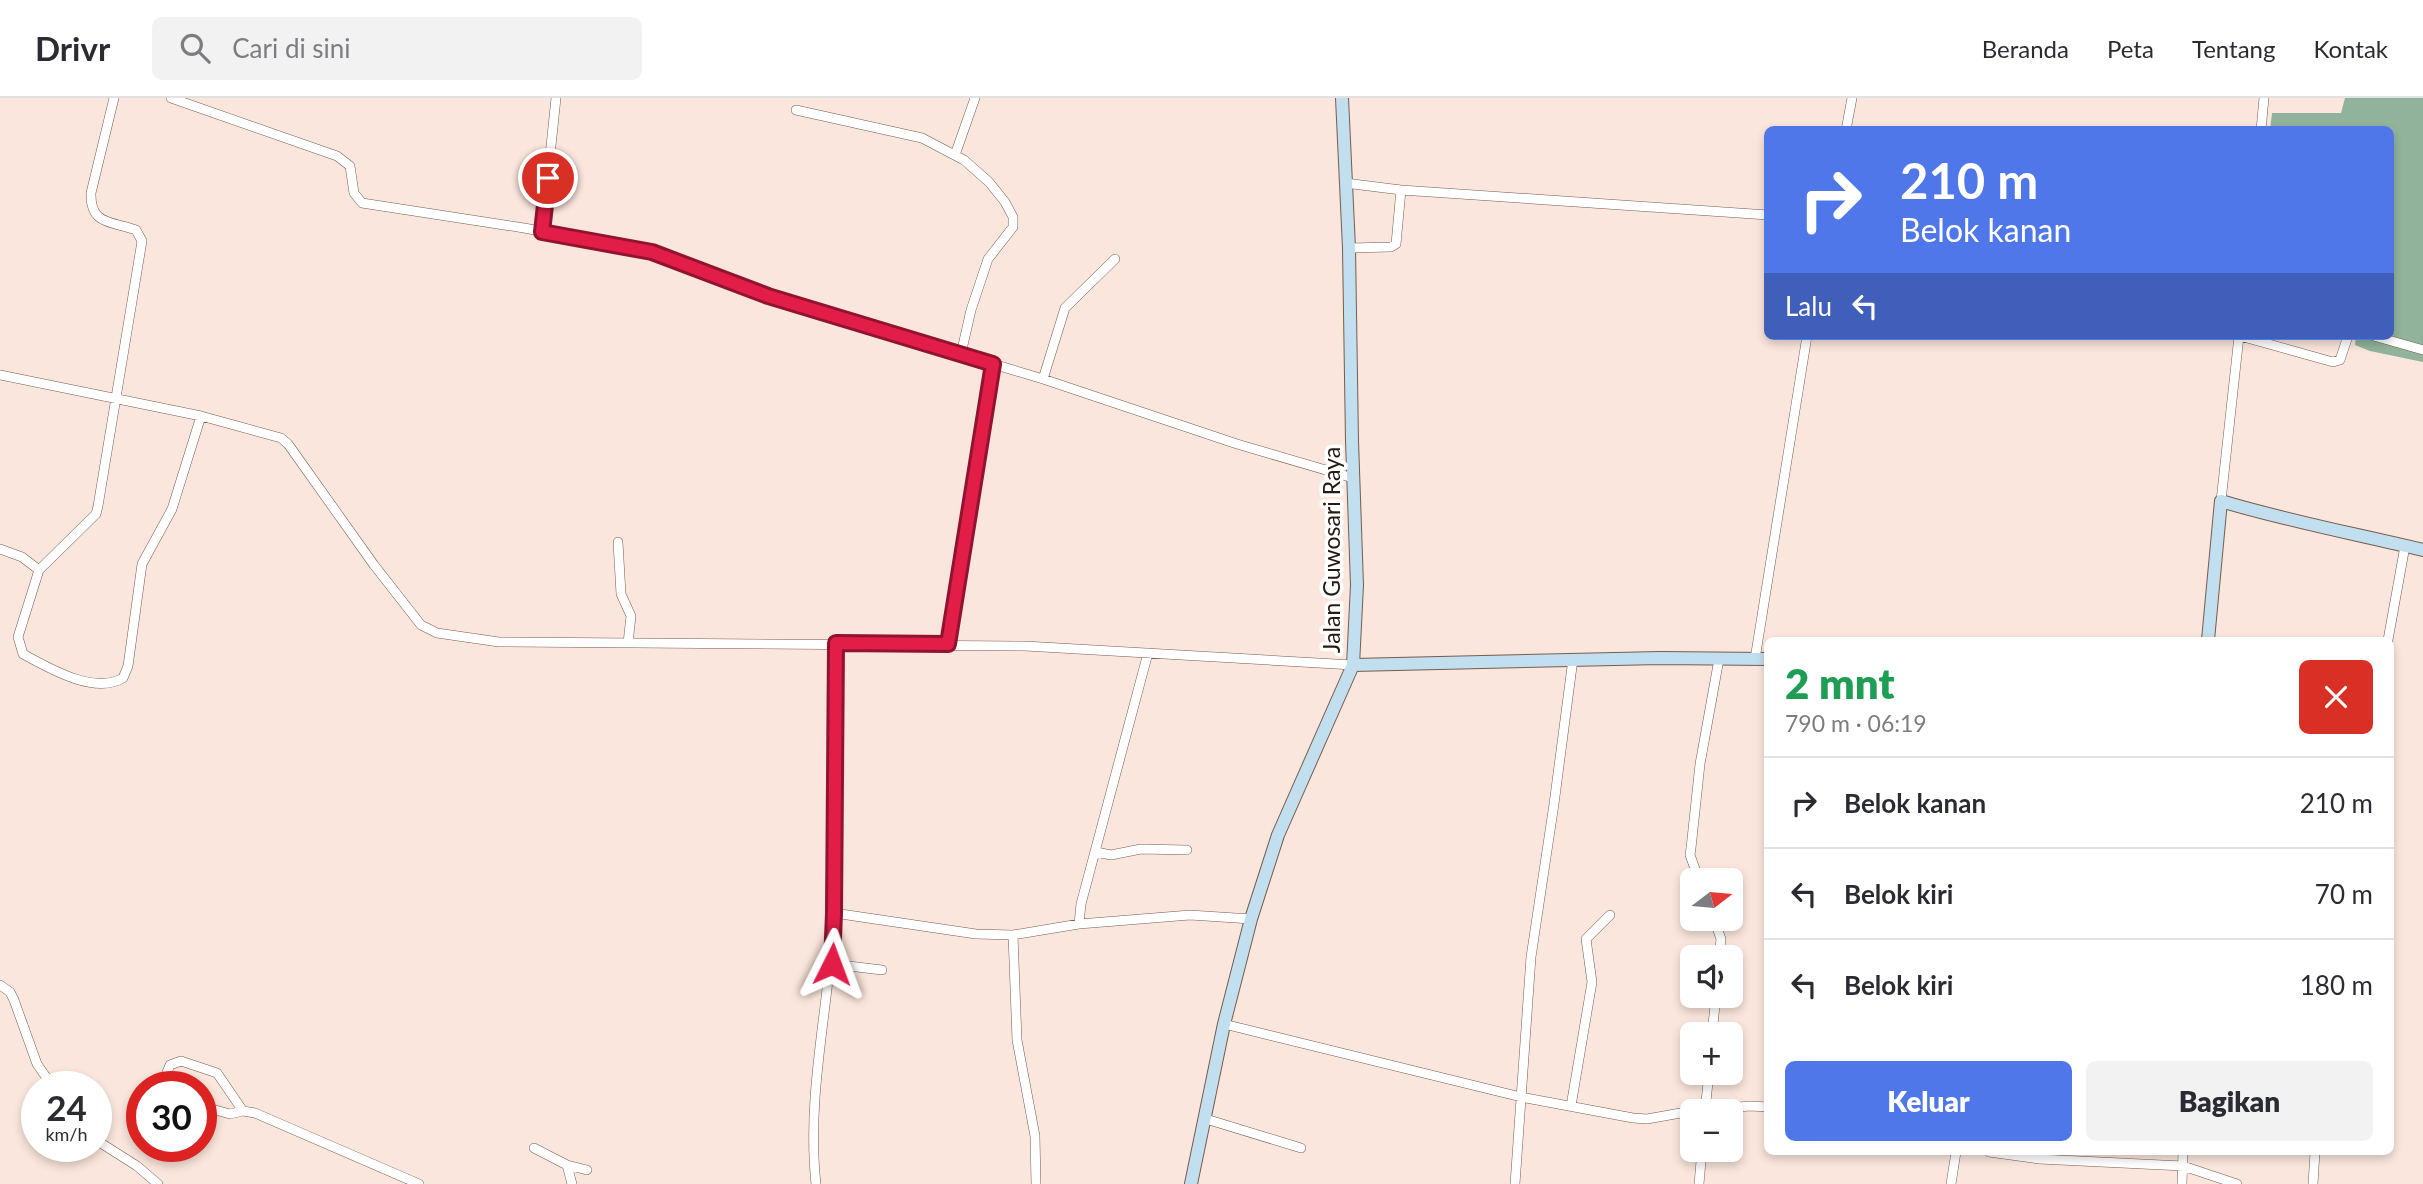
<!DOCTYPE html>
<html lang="id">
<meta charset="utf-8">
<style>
body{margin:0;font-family:Lato,sans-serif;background:#f2f2f3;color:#2b2b33;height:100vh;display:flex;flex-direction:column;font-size:26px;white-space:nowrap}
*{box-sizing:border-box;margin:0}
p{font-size:23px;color:#7c7c81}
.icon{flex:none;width:38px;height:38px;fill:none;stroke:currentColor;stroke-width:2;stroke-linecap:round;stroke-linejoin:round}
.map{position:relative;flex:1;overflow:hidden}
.details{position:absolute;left:1764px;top:539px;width:630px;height:518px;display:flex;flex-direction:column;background:#fff;border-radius:10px;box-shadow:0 4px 10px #0003}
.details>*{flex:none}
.top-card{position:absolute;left:1764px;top:28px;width:630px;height:214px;border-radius:10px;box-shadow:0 4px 10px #0003;background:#4f77ea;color:#fff;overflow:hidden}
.needle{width:46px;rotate:74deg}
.tools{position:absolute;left:1680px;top:770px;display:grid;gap:14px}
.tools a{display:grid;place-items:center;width:63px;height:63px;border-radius:10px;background:#fff;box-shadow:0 4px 10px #0003;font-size:35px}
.speed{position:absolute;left:21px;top:973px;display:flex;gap:14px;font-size:35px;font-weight:700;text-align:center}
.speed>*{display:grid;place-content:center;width:91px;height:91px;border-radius:50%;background:#fff;box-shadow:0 4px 10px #0003;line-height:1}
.speed small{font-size:18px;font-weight:400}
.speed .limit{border:10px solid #d22;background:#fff;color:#111}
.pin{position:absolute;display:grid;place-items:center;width:60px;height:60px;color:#fff;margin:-30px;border:4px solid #fff;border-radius:50%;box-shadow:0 2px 7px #0007}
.me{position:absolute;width:77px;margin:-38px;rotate:3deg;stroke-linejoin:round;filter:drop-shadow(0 0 5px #0008)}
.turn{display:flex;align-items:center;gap:24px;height:147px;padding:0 21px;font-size:32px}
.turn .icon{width:91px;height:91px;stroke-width:2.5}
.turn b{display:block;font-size:49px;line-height:60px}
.then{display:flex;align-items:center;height:66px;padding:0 21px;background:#0003;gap:14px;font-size:26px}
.round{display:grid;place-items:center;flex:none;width:74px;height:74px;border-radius:10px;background:#f2f2f3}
.head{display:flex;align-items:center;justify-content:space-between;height:119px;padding:0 21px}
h1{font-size:42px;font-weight:800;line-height:52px;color:#1e9e55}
.cta{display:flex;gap:14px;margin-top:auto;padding:14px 21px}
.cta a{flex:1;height:80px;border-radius:10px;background:#4f77ea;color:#fff;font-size:28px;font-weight:800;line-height:80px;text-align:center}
.cta a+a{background:#f2f2f3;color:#2b2b33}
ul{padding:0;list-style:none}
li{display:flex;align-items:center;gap:21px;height:91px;padding:0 21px;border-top:2px solid #e1e1e2}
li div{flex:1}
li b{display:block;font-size:26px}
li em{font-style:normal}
header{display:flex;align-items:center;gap:42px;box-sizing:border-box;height:98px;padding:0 35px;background:#fff;border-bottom:2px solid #e1e1e2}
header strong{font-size:33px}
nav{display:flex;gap:38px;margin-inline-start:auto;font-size:24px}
.search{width:490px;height:63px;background:#f2f2f3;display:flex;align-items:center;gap:18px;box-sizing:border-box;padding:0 24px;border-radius:10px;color:#7c7c81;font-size:26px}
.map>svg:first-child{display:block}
.forest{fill:#91b39b}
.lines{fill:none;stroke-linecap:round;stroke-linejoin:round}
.street-casing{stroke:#775c4d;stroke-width:10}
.secondary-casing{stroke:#775c4d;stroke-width:14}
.street{stroke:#fff;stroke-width:9}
.secondary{stroke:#c2dff0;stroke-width:12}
.route-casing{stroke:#92132f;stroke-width:18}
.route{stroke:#e11d48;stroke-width:12}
.labels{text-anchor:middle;stroke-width:7;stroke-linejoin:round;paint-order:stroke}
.street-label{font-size:23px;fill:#241913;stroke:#fff}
</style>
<header>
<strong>Drivr</strong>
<div class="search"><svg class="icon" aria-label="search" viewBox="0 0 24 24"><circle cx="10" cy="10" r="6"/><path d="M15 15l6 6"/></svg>Cari di sini</div>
<nav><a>Beranda</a><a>Peta</a><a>Tentang</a><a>Kontak</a></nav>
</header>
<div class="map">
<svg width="2423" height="1086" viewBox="0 0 2423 1086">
<rect width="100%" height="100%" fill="#fae6dc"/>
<path class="forest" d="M2345,0H2423V264L2370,253L2355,247L2356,238H2390V32H2270L2272,15H2341Z"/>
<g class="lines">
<defs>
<path id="street" d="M171,0L337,58L350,68L354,95L362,105L524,130L652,154L768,198L1043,281L1237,346L1353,380
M796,12L922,40L964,62L989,84L1005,104L1013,119V129L988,161L971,212L961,256
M1846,32L1852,0
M2261,32L2264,0
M955,57L975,0
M1345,85L1401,92L1768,117
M542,134L556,0
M1349,150L1391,149L1396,146L1401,92
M2240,238L2333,264L2340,262L2348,238
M2374,238L2423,252
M0,277L201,318L281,340L288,346L374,467L421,527L437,535L499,544L1025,548L1353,567
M1043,281L1065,210L1115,161
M2221,403L2239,238
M618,444L621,496L631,518L628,545
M0,451L22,459L39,472L18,539L23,556C49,570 94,597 123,580L128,568L142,466L172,411L201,318
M39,472L96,416L98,408L142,143L136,132C111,123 90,127 91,95L114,0
M2388,542L2405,448
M836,545L834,815L976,836L1013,837L1079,826L1190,817L1251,821
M948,546L993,266
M1755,561L1807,238
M1096,754L1111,757L1141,751L1187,752
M1699,782L1690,757L1691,750L1700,666L1719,561
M1714,821L1721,841L1719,859
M1079,826L1081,806L1148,555
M1013,837L1017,942L1035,1038L1036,1086
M832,866L882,872
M0,887L10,894L14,902L37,966L53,989
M1224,926L1521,999L1633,1020L1647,1021L1692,1013
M1712,936L1716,898
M161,989L170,967L181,963L217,975L243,1013
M201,1008L230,1016L243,1013L255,1015L419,1086
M1571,1008L1592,884L1586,841L1610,817
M1693,1013L1750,1008L1768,1009
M1705,1013L1709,975
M1206,1021L1301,1050
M96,1042L137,1068L158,1086
M534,1050L567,1067L587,1072
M1989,1054L2039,1061L2183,1068L2237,1086
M567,1067L572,1086
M816,1086C806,995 830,905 834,815
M1515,1086L1531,859L1554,706L1573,561
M1699,1086L1702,1052
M1951,1086L1956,1054
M2182,1086L2183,1054
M2313,1086L2315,1054"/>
<path id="secondary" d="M2208,542L2221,403C2287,423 2356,436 2423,452
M1353,567L1660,560L1768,561
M1191,1086L1224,926L1251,821L1278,737L1353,567L1357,487L1352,343L1349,150L1342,0"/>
</defs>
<use href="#street" class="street-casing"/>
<use href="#secondary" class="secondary-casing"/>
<use href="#street" class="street"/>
<use href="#secondary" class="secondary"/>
</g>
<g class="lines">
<defs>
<path id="route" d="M548,80L542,134L652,154L768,198L993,266L948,546L836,545L834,815L832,866"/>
</defs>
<use href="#route" class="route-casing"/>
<use href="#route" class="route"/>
</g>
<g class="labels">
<g class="street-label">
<text transform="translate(1332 452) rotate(-90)" y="8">Jalan Guwosari Raya</text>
</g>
</g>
</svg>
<div class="tools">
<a><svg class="needle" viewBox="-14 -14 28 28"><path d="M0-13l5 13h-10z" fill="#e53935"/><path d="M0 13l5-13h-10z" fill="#7c7c81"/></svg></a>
<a><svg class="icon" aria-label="sound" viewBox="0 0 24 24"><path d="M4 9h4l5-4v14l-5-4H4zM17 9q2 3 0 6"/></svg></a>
<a>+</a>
<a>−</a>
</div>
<div class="speed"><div>24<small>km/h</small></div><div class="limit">30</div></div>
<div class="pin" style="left:548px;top:80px;background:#d93025"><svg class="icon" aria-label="arrive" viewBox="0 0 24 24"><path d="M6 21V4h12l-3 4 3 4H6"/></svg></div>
<svg class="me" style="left:832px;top:866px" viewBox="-20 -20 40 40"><path d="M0-17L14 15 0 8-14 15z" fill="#e11d48" stroke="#fff" stroke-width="4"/></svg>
<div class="top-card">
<div class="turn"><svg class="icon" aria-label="right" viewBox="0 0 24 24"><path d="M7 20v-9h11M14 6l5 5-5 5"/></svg><div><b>210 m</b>Belok kanan</div></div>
<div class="then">Lalu<svg class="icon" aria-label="left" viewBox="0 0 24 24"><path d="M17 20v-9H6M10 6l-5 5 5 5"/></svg></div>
</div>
<section class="details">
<div class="head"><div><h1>2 mnt</h1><p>790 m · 06:19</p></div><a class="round" style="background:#d93025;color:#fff"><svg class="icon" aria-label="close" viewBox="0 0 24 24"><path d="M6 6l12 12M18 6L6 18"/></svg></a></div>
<ul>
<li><svg class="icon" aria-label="right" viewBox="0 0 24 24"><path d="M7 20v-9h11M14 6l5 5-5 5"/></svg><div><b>Belok kanan</b></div><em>210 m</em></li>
<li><svg class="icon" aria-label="left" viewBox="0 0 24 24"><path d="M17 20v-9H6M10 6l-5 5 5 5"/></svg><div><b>Belok kiri</b></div><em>70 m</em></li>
<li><svg class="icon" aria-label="left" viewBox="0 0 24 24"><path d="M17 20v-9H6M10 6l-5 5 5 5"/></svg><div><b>Belok kiri</b></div><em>180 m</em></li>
</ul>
<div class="cta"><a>Keluar</a><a>Bagikan</a></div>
</section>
</div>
